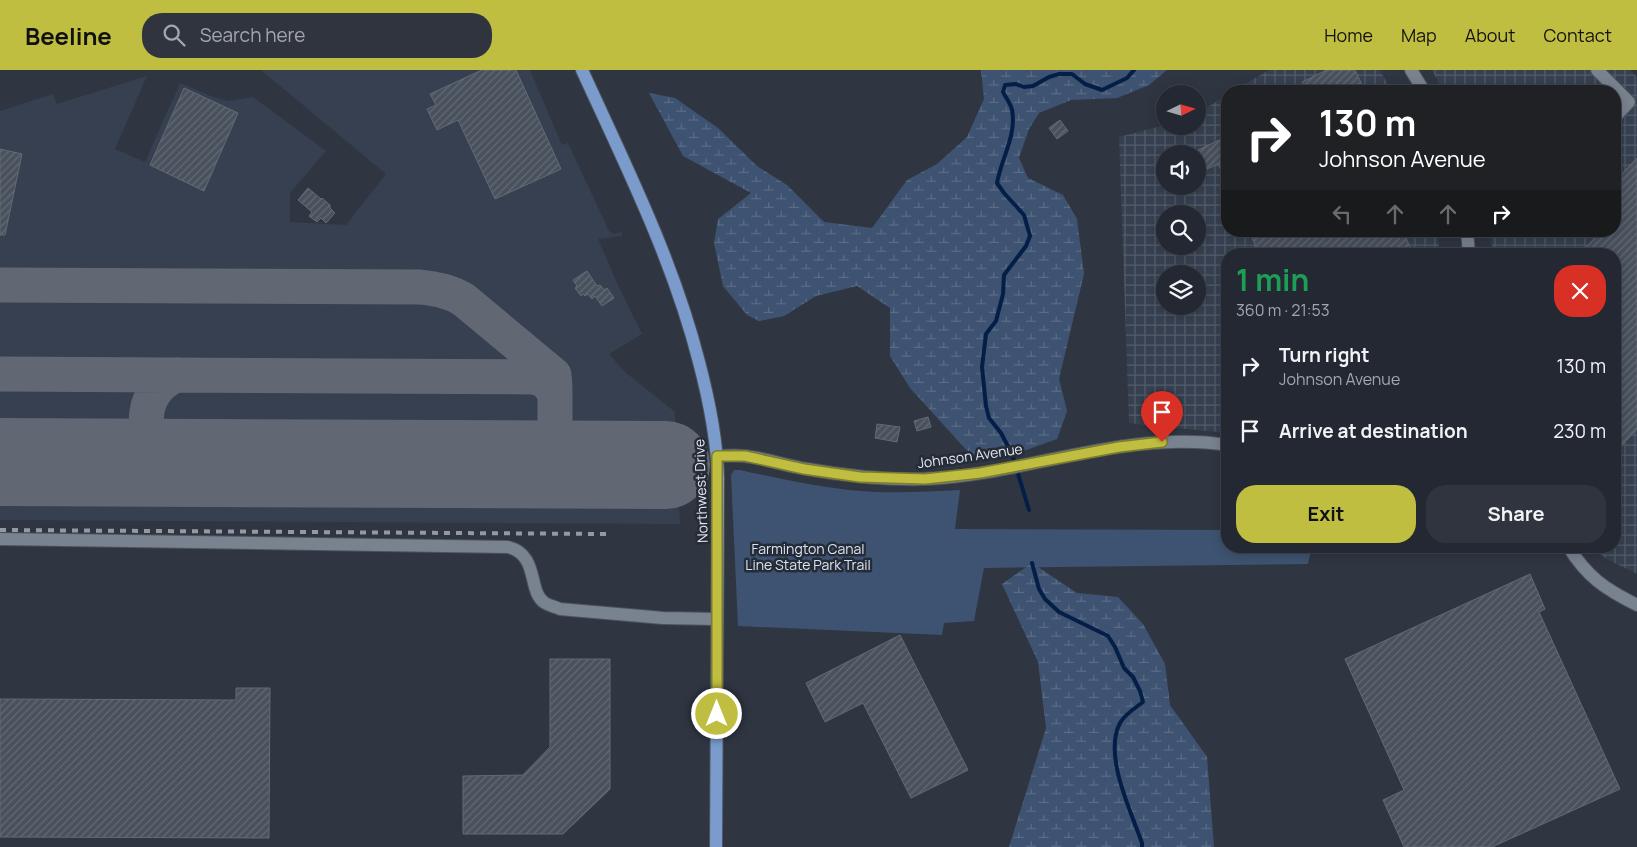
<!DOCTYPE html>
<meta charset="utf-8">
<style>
body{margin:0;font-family:Manrope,sans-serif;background:#2f343e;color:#f1f3f6;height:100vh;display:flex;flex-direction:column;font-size:19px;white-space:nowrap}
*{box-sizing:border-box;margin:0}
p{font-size:16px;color:#a3a6ac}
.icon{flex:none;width:28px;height:28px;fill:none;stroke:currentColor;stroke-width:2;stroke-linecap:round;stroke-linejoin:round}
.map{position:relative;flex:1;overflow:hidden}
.sheet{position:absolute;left:1221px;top:178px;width:400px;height:305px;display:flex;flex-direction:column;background:#232832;border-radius:20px;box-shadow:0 2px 12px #0003,0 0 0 1px #40444d}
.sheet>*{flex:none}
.banner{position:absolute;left:1221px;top:15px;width:400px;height:152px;border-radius:20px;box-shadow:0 2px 12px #0003,0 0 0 1px #40444d;background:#202124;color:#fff;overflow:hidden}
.needle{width:32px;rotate:85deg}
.buttons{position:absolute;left:1156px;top:15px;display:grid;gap:10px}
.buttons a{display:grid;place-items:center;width:50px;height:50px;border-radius:50%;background:#232832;box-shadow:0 2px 12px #0003,0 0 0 1px #40444d;font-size:25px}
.pin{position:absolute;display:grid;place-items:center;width:42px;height:42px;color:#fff;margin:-51px -21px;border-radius:50% 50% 50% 0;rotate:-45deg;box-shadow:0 0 5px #0007}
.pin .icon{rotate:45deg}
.me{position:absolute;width:55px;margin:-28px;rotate:0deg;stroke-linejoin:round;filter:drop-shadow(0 0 4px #0008)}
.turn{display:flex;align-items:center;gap:18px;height:105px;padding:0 15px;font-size:22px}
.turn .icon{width:65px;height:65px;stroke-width:2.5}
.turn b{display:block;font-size:35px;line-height:42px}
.lanes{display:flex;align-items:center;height:48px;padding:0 15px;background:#0003;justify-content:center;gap:25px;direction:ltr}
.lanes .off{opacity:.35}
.round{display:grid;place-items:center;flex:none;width:52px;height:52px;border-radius:20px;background:#2f343e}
.overview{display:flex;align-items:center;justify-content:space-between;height:85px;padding:0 15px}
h1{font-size:30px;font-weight:700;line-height:38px;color:#1e9e55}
.action{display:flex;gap:10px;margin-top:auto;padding:10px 15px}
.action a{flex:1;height:58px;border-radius:20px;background:#c0be40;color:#111;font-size:20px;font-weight:700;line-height:58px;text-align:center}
.action a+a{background:#2f343e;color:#f1f3f6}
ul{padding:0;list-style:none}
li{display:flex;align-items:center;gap:15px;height:65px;padding:0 15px}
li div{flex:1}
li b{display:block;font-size:19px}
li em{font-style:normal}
header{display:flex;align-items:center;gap:30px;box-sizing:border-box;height:70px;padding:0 25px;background:#c0be40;color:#111}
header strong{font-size:24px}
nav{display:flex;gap:28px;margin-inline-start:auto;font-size:18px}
.search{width:350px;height:45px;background:#2f343e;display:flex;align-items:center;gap:12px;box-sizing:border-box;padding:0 18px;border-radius:20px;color:#a3a6ac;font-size:19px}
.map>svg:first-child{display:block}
.built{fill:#364050}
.industrial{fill:url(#industrial-grid);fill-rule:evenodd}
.green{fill:#3e5371}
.wetland{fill:url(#wetland-marsh)}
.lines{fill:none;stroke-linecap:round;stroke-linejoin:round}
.stream{stroke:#031f48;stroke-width:4}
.taxiway{stroke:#626873;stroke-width:35}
.runway{stroke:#626873;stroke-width:88}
.building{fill:url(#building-hatch);stroke:#626a77}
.minor-casing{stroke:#4d535c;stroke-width:14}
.major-casing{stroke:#4d535c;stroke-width:14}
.minor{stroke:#79828f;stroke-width:12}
.major{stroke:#7a9bcc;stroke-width:12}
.rail{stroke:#949aa4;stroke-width:4;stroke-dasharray:6 6;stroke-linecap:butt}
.route-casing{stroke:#7d7c2a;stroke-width:12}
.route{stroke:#c0be40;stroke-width:9}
.labels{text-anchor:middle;stroke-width:5;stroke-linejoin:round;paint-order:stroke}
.street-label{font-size:14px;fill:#e5e9f1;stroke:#252c37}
.park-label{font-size:14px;fill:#d9e3f1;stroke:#252c37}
</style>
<header>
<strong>Beeline</strong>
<div class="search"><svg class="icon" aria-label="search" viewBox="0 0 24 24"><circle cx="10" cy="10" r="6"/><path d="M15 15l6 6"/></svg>Search here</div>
<nav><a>Home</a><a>Map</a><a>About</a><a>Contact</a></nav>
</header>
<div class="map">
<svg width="1637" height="777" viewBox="0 0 1637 777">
<defs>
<pattern id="industrial-grid" width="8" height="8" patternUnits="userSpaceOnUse" patternTransform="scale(1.25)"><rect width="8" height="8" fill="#364050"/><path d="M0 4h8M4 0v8" fill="none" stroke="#535c6a"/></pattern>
<pattern id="wetland-marsh" width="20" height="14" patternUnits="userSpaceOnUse" patternTransform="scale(1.25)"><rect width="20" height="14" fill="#3e5371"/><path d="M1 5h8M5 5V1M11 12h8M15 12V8" fill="none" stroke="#5a6c86"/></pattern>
<pattern id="building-hatch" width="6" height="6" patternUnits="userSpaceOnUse" patternTransform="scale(1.25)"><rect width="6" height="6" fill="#49515d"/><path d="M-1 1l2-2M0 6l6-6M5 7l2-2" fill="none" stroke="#636a75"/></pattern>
</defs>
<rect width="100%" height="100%" fill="#2f3642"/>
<path class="built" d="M261,0H530L562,75L568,73L609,161L613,164L622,162V166L598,169L618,215L642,264L609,284L625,302L675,342L680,454L0,450V41L53,24L57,34L147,6L115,79L145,92L180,13L211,26L228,31L253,27L326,81L290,123V152L346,155L386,104Z"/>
<path class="industrial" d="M1269,0H1380L1391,21H1233Z
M1432,0H1630L1637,7V504L1603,487L1594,476H1615V184H1493L1490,161H1615V21H1443Z
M1227,25L1228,161H1437L1440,184H1228L1227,363L1129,353L1119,67L1165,55L1198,56V43ZM1165,84H1198V116H1165ZM1165,144H1198V176H1165ZM1165,204H1198V236H1165Z"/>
<path class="green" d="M734,400H740C776,408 812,416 849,420C886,424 923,422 960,420L955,459L1227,460L1228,476H1312L1308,494L984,498L974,551L944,553L942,565L738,556L731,405Z"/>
<path class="wetland" d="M981,0H1167L1149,15L1117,28L1071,30L1039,43L1029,59L1019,88L1028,108L1063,125L1077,149L1084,204L1059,309L1067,341L1057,369L1015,384L996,388L971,385L910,318L890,286V238L857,216L816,226L784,246L759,251L747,245L723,216L714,173L718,149L751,123L683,86L649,23L675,28L718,58L757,96L787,115L824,152L872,158L907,110L937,94L967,67L984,29Z
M1032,493L1077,523L1118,527L1143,554L1165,594L1170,635L1207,687L1214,777H1009L1046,658L1038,592L1002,514Z"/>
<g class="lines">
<path class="stream" d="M1029,440L1012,384L1001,363L989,348L986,336L982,297L986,264L996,251L1003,224L1004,205L1026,176L1030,166L1024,145L1004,123L997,113C1001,89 1017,65 1012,40C1011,34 1006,28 1003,22L1005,15L1016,14L1024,17L1033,16L1049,7L1059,4H1072L1085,14L1102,20L1127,8L1134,0
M1032,493L1039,519L1045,529L1059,542L1108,566L1115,577L1124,598L1133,607L1140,621L1143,632C1135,638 1124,645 1120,653C1103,685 1131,741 1142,773V777"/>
<path class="taxiway" d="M0,215L420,217C436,219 450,221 464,230L554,305L555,317
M0,304L533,307L545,310L555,323V395
M177,305C143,317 134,365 167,385C174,390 182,391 190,393
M108,392C129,382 140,375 146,352"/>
<path class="runway" d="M0,392L666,395"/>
</g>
<path class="building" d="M482,0H516L561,99L495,129L458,50L437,60L427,39L436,35L430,24Z
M1327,0H1355L1365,21H1306L1302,12Z
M184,18L238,43L204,121L150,95Z
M1060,50L1068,61L1057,69L1049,58Z
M1228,66V114L1218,94L1207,99L1198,80Z
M0,79L22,84L5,165H0Z
M1637,88V359L1615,383V184H1580L1601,161H1615V111Z
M308,118L321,129L322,128L330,135V138L335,143L326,153L321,148L317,152L309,146L312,142L298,130Z
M1249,161H1403L1413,184H1259Z
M587,201L597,216L600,215L604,220L607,218L614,228L602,236L595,226L592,229L588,224L585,226L583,224L581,226L575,218L577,216L573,210Z
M928,347L931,357L917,361L914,351Z
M877,354L900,357L897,372L875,368Z
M1530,504L1545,539L1539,542L1620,719L1492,777H1404L1383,730L1404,720L1345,589Z
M900,565L968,700L911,728L863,633L825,652L806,613Z
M550,589H610V719L563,764H463V706L523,705L550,677Z
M236,618H270L269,768L0,767V629L236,630Z"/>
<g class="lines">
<defs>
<path id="minor" d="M1411,0L1424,21
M1597,0L1629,32L1615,47
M1467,161L1469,184
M717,386C726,386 735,385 744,386C765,388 786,396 807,399C846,406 885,410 924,409C1026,405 1125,359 1228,375
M0,469L508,477C540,485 527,522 545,533C550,536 556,537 560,539L663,548L717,549
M1568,476C1587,507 1605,519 1637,535"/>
<path id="major" d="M582,0C626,96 673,190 699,292C709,330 717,368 718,408L716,777"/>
</defs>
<use href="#minor" class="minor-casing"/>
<use href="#major" class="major-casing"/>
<use href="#minor" class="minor"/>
<use href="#major" class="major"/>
<path class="rail" d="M0,460L606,464"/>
</g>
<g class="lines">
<defs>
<path id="route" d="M717,644V386H745L804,399L860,407L925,409L980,403L1119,377L1162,372"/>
</defs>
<use href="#route" class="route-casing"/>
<use href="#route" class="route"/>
</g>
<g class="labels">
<g class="street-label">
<text transform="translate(970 386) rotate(-8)" y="5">Johnson Avenue</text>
<text transform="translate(701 421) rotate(-92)" y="5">Northwest Drive</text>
</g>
<g class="park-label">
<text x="808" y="484">Farmington Canal<tspan x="808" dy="16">Line State Park Trail</tspan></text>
</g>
</g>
</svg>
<div class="buttons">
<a><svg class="needle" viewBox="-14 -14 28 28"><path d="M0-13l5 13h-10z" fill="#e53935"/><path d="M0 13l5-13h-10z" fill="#a3a6ac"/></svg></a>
<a><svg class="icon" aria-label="sound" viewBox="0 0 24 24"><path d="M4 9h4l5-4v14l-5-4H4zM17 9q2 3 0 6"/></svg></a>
<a><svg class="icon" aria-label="search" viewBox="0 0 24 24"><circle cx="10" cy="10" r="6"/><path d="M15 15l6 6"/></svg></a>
<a><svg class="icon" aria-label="layers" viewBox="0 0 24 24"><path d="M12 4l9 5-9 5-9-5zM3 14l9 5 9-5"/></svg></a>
</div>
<div class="pin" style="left:1162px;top:372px;background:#d93025"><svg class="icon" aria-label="arrive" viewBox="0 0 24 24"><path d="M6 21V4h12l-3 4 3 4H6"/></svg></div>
<svg class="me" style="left:717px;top:644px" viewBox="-20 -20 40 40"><circle r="17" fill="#c0be40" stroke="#fff" stroke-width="3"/><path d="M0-11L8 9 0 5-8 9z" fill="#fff"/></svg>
<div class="banner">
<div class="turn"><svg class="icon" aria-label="right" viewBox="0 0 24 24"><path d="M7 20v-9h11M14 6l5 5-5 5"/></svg><div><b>130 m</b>Johnson Avenue</div></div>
<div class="lanes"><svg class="icon off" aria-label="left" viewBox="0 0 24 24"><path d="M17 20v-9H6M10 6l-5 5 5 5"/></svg><svg class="icon off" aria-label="ahead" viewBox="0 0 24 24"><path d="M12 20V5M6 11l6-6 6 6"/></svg><svg class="icon off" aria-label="ahead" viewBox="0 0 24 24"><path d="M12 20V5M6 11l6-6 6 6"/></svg><svg class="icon" aria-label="right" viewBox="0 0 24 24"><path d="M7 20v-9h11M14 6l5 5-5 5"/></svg></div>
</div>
<section class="sheet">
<div class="overview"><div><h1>1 min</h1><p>360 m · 21:53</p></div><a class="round" style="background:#d93025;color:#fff"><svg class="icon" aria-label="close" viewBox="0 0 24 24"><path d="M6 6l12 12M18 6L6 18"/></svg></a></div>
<ul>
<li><svg class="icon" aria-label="right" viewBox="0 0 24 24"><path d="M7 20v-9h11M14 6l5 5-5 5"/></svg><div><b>Turn right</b><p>Johnson Avenue</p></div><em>130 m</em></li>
<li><svg class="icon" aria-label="arrive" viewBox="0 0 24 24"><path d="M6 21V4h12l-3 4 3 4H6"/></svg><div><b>Arrive at destination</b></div><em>230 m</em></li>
</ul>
<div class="action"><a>Exit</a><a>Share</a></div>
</section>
</div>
